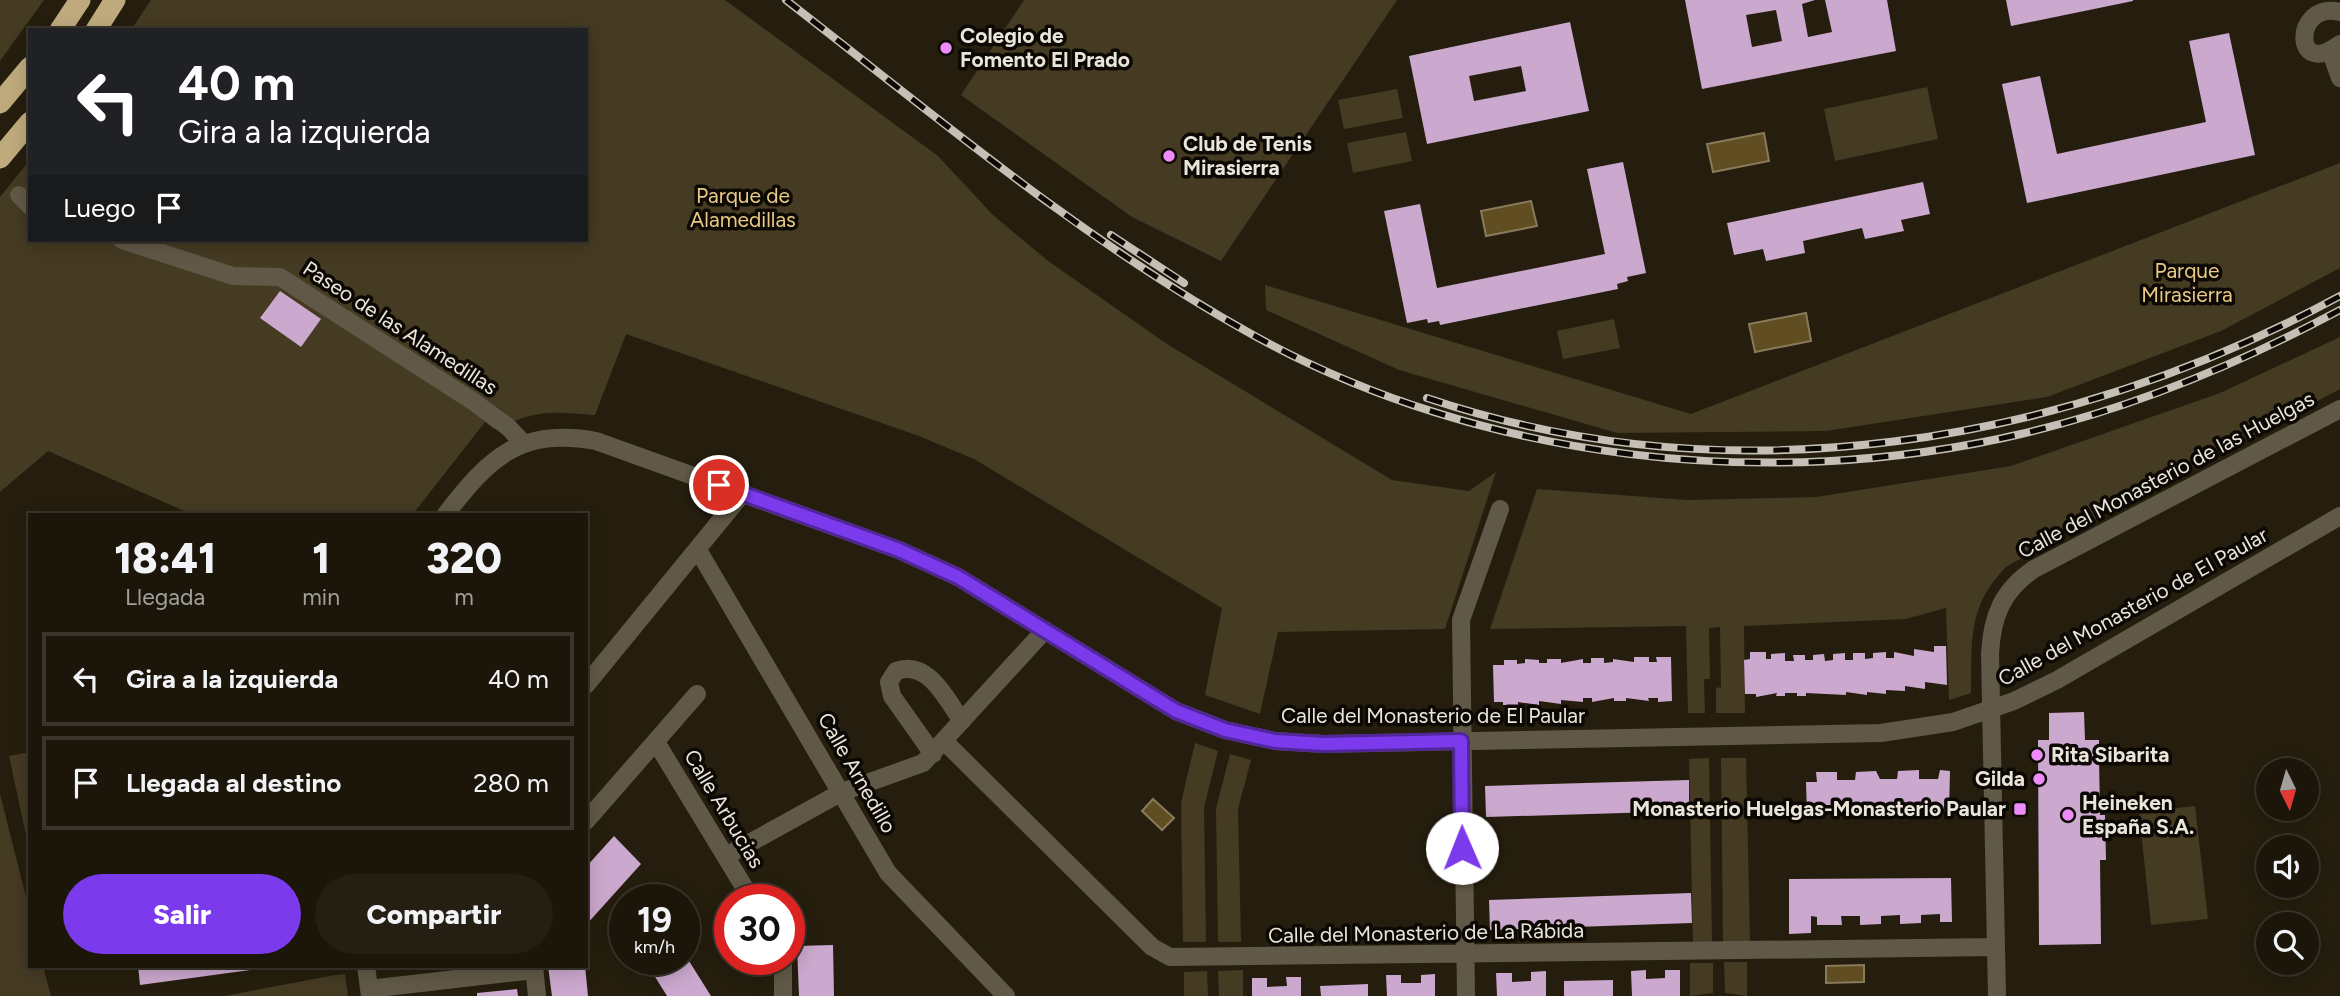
<!DOCTYPE html>
<html lang="es">
<head>
<meta charset="utf-8">
<style>
  body { margin:0; font-family:Figtree,sans-serif; background:#251f13; color:#f1f3f6; height:100vh; display:flex; flex-direction:column; font-size:26px; white-space:nowrap }
  * { box-sizing:border-box; margin:0 }
  p { font-size:23px; color:#a09f9c }
  .icon { flex:none; width:38px; height:38px; fill:none; stroke:currentColor; stroke-width:2; stroke-linecap:round; stroke-linejoin:round }
  .map { position:relative; flex:1; overflow:hidden }
  .sheet { position:absolute; left:28px; top:513px; width:560px; height:455px; display:flex; flex-direction:column; background:#1c160a; border-radius:0px; box-shadow:0 4px 18px #0003,0 0 0 2px #3a352b }
  .sheet>* { flex:none }
  .top-card { position:absolute; left:28px; top:28px; width:560px; height:214px; border-radius:0px; box-shadow:0 4px 18px #0003,0 0 0 2px #3a352b; background:#202124; color:#fff; overflow:hidden }
  .needle { width:46px; rotate:175deg }
  .buttons { position:absolute; left:2256px; top:758px; display:grid; gap:14px }
  .buttons a { display:grid; place-items:center; width:63px; height:63px; border-radius:50%; background:#1c160a; box-shadow:0 4px 18px #0003,0 0 0 2px #3a352b; font-size:35px }
  .speed { position:absolute; left:609px; top:884px; display:flex; gap:14px; font-size:35px; font-weight:700; text-align:center }
  .speed>* { display:grid; place-content:center; width:91px; height:91px; border-radius:50%; background:#1c160a; box-shadow:0 4px 18px #0003,0 0 0 2px #3a352b; line-height:1 }
  .speed small { font-size:18px; font-weight:400 }
  .speed .limit { border:10px solid #d22; background:#fff; color:#111 }
  .pin { position:absolute; display:grid; place-items:center; width:60px; height:60px; color:#fff; margin:-30px; border:4px solid #fff; border-radius:50%; box-shadow:0 2px 7px #0007 }
  .me { position:absolute; width:77px; margin:-38px; rotate:359deg; stroke-linejoin:round; filter:drop-shadow(0 0 5px #0008) }
  .turn { display:flex; align-items:center; gap:24px; height:147px; padding:0 35px; font-size:32px }
  .turn .icon { width:91px; height:91px; stroke-width:2.5 }
  .turn b { display:block; font-size:49px; line-height:60px }
  .then { display:flex; align-items:center; height:66px; padding:0 35px; background:#0003; gap:14px; font-size:26px }
  .eta { display:flex; justify-content:space-evenly; align-items:center; height:119px; text-align:center }
  .eta b { font-size:42px; font-weight:800; line-height:49px }
  .button { display:flex; gap:14px; margin-top:auto; padding:14px 35px }
  .button a { flex:1; height:80px; border-radius:42px; background:#7c3aed; color:#fff; font-size:28px; font-weight:800; line-height:80px; text-align:center }
  .button a+a { background:#251f13; color:#f1f3f6 }
  ul { padding:0; list-style:none }
  li { display:flex; align-items:center; gap:21px; height:94px; margin:0 14px 10px; padding:0 21px; border:4px solid #3a352b; border-radius:0px }
  li div { flex:1 }
  li b { display:block; font-size:26px }
  li em { font-style:normal }
  .map>svg:first-child { display:block }
  .green { fill:#453a22 }
  .water { fill:#604d22; stroke:#897b5a; stroke-width:2 }
  .building { fill:#cba8ce; fill-rule:evenodd }
  .lines { fill:none; stroke-linecap:round; stroke-linejoin:round }
  .minor { stroke:#615947; stroke-width:18 }
  .highway { stroke:#bfaa7d; stroke-width:21 }
  .rail-casing { stroke:#c5c0b5; stroke-width:8 }
  .rail { stroke:#0c0803; stroke-width:5; stroke-dasharray:16; stroke-linecap:butt }
  .route-casing { stroke:#51269a; stroke-width:18 }
  .route { stroke:#7c3aed; stroke-width:12 }
  .poi-dot { fill:#ed8cf9; stroke:#0c0803; stroke-width:2.5 }
  .labels { text-anchor:middle; stroke-width:7; stroke-linejoin:round; paint-order:stroke }
  .poi-label { font-size:21px; font-weight:bold; fill:#eae5db; stroke:#0c0803; text-anchor:start }
  .park-label { font-size:21px; fill:#e9c983; stroke:#0c0803 }
  .street-label { font-size:21px; fill:#eae5db; stroke:#0c0803 }
</style>
</head>
<body>
<div class="map">
<svg width="2340" height="996" viewBox="0 0 2340 996">
  <rect width="100%" height="100%" fill="#251e0e"/>
  <path class="green" d="M0 0H44L0 61Z
    M151 0H725L938 156 993 215 1048 261 1167 344 1392 480 1469 491 1496 472 1445 629 1278 632 1260 714 1205 695 1222 608 974 459 919 436 626 334 595 415C548 411 538 410 494 429L485 422 413 514H191L48 451 0 492V197L30 160V240H586V30H131Z
    M1024 0H1397L1221 261 1132 217 961 95Z
    M1927 87 1938 139 1835 161 1824 109Z
    M1397 89 1403 118 1344 129 1338 100Z
    M1406 132 1412 161 1353 173 1347 143Z
    M2340 163V268L2221 331 2047 397 1826 431 1617 433 1399 370 1266 310 1265 285 1691 414Z
    M1614 319 1620 348 1563 359 1557 331Z
    M2340 337V389L2007 566C1967 606 1972 640 1971 693L1949 700 1946 608 1906 619 1744 626 1745 713H1716V688L1721 687 1720 627 1709 628 1710 679H1704L1705 713H1688L1686 626 1490 629 1537 489 1688 500 1816 497 2011 466 2220 393Z
    M1195 743 1218 751 1204 808 1206 942H1183L1181 803Z
    M30 752V834L26 835 9 756Z
    M1230 754 1251 760 1238 809 1241 942H1218L1216 809Z
    M1709 758 1712 942H1693L1689 759Z
    M1721 758H1746L1750 942H1723Z
    M0 794 30 913V966H43L51 996H0Z
    M2195 806 2208 919 2151 925 2139 812Z
    M1724 962H1747V996L1725 993Z
    M1690 963H1713V993L1690 996Z
    M1243 970V996H1219L1218 971Z
    M1207 971 1208 996H1184V972Z
    M345 974 348 996H224L335 975Z"/>
  <path class="water" d="M1764 133 1769 161 1713 172 1707 144Z
    M1531 201 1537 226 1486 236 1481 211Z
    M1806 313 1811 341 1755 352 1749 324Z
    M1153 799 1174 818 1162 830 1142 811Z
    M1864 965V982L1826 983V966Z"/>
  <path class="building" d="M1685 0H1815L1802 4 1808 37 1832 32 1825 0H1887L1896 51 1702 89ZM1776 10 1782 41 1752 47 1746 15Z
    M2006 0H2133V1L2011 26Z
    M1570 22 1589 111 1427 144 1409 56ZM1521 66 1526 91 1474 101 1469 76Z
    M2229 33 2255 155 2027 203 2002 84 2040 76 2057 154 2206 122 2189 41Z
    M1623 162 1646 273 1627 277 1628 281 1617 284 1618 289 1440 325 1439 321 1428 323 1427 319 1407 323 1384 211 1420 204 1437 288 1605 254 1587 169Z
    M1923 182 1930 214 1901 220 1904 231 1865 239 1862 228 1803 241 1805 253 1766 261 1763 249 1734 255 1727 223Z
    M280 291 321 319 301 347 260 318Z
    M1934 646H1946L1947 685 1925 682V689L1905 686V691L1886 690V694L1867 692V695L1846 692V695L1806 693V696H1797V693H1785V696H1776L1777 693 1756 697V694H1745L1744 660 1750 659V652H1766V659H1771V654L1785 653V661H1794L1793 655H1805V660H1813V655L1824 654 1825 661 1833 660V654L1845 653V660H1853V653H1865V659L1873 658V653L1886 652V658H1894V652L1914 656V649L1934 652Z
    M1634 657H1649V662H1657L1656 657H1671L1672 701 1658 702V698H1648L1649 701 1626 698V701H1614V698L1592 702V698H1583V702L1561 700V704L1539 701V705L1518 702V705H1503V702H1494L1493 665H1504V660H1517V664L1525 663V659L1539 660V663H1547V659H1561V663L1583 659V663H1591V658H1604V663L1613 662V659L1634 662Z
    M2084 712 2085 740H2099V750H2104V757H2099L2100 815H2105L2106 860H2100L2101 944 2039 945 2038 740H2049V713Z
    M1919 770V779H1938L1940 770 1950 771 1949 812 1807 814 1806 782H1817L1816 772H1837V780H1855L1856 772 1876 771 1880 779H1897L1898 771Z
    M1689 780V811L1486 817 1485 786Z
    M614 836 641 864 586 925V867Z
    M1951 878 1952 922H1940V914L1921 915V923L1900 924V915L1881 916V924L1860 925V916H1841L1842 925H1817V917L1811 916V933L1789 934V879Z
    M1691 893 1692 923 1490 930 1489 900Z
    M625 912V928L617 916Z
    M833 945 834 996H799L797 946Z
    M684 953 711 996H667L644 959H684Z
    M138 966H266V968L140 985Z
    M548 966H585L588 996H552Z
    M1646 970V979L1665 978V970H1680V996H1632L1631 971Z
    M1546 971V996H1497L1496 973H1512V982L1531 981V972Z
    M1435 974V996H1387L1386 975H1401V983H1421V975Z
    M1286 977H1301V996H1252V978H1267V987L1287 986Z
    M1613 980V996H1564V981Z
    M1368 984V996H1321L1320 986Z
    M517 989 518 996H477V993Z"/>
  <g class="lines">
    <path class="minor" d="M2340 12C2293 0 2292 81 2340 44
      M2330 50 2340 78
      M19 195 30 206
      M122 240 233 276 280 277 474 402 508 427 523 443
      M446 514C489 458 520 427 596 441L899 550 958 577 1176 711 1225 730 1275 741 1324 744 1881 733 1953 722 2014 701 2057 680 2340 516
      M698 550 888 873 1006 996
      M586 685 743 493
      M656 742 752 900
      M945 742 1152 947 1170 957 1996 947
      M933 754 892 696 889 682 896 671C928 659 946 699 962 721
      M586 821 697 694
      M726 856 842 792 923 763 1045 630
      M783 959V996
      M366 966 370 996
      M534 966 537 996
      M369 989 534 970
      M1466 996 1461 620 1500 509
      M1997 996 1990 654C1992 616 2002 591 2034 569L2340 409"/>
    <path class="highway" d="M60 30 80 0
      M96 30 115 0
      M0 103 30 67
      M0 158 30 122"/>
    <g class="rail-casing">
      <path id="rail" d="M786 0C938 118 1085 242 1253 335 1481 461 1769 493 2021 434 2132 408 2239 364 2340 310
        M1111 235 1184 283
        M1427 398C1731 500 2063 446 2340 296"/>
    </g>
    <use href="#rail" class="rail"/>
  </g>
  <g class="lines">
    <g class="route-casing">
      <path id="route" d="M719 485 899 550 958 577 1176 711 1225 730 1275 741 1324 744 1461 741 1462 848"/>
    </g>
    <use href="#route" class="route"/>
  </g>
  <g class="poi-dot">
    <circle cx="946" cy="48" r="7"/>
    <circle cx="1169" cy="156" r="7"/>
    <circle cx="2037" cy="755" r="7"/>
    <circle cx="2039" cy="779" r="7"/>
    <rect x="2013" y="802" width="14" height="14" rx="3.5"/>
    <circle cx="2068" cy="815" r="7"/>
  </g>
  <g class="labels">
    <g class="poi-label">
      <text x="960" y="43">Colegio de<tspan x="960" dy="24">Fomento El Prado</tspan></text>
      <text x="1183" y="151">Club de Tenis<tspan x="1183" dy="24">Mirasierra</tspan></text>
      <text x="2051" y="762">Rita Sibarita</text>
      <text x="2025" y="786" text-anchor="end">Gilda</text>
      <text x="2082" y="810">Heineken<tspan x="2082" dy="24">España S.A.</tspan></text>
      <text x="2006" y="816" text-anchor="end">Monasterio Huelgas-Monasterio Paular</text>
    </g>
    <g class="park-label">
      <text x="743" y="203">Parque de<tspan x="743" dy="24">Alamedillas</tspan></text>
      <text x="2187" y="278">Parque<tspan x="2187" dy="24">Mirasierra</tspan></text>
    </g>
    <g class="street-label">
      <text transform="translate(400 328) rotate(33)" y="7">Paseo de las Alamedillas</text>
      <text transform="translate(2166 475) rotate(-28)" y="7">Calle del Monasterio de las Huelgas</text>
      <text transform="translate(2133 607) rotate(-29)" y="7">Calle del Monasterio de El Paular</text>
      <text x="1433" y="723">Calle del Monasterio de El Paular</text>
      <text transform="translate(857 773) rotate(60)" y="7">Calle Arnedillo</text>
      <text transform="translate(724 809) rotate(59)" y="7">Calle Arbucias</text>
      <text transform="translate(1426 933) rotate(-1)" y="7">Calle del Monasterio de La Rábida</text>
    </g>
  </g>
</svg>
<div class="buttons">
<a><svg class="needle" viewBox="-14 -14 28 28"><path d="M0-13l5 13h-10z" fill="#e53935"/><path d="M0 13l5-13h-10z" fill="#a09f9c"/></svg></a>
<a><svg class="icon" aria-label="sound" viewBox="0 0 24 24"><path d="M4 9h4l5-4v14l-5-4H4zM17 9q2 3 0 6"/></svg></a>
<a><svg class="icon" aria-label="search" viewBox="0 0 24 24"><circle cx="10" cy="10" r="6"/><path d="M15 15l6 6"/></svg></a>
</div>
<div class="speed"><div>19<small>km/h</small></div><div class="limit">30</div></div>
<div class="pin" style="left:719px;top:485px;background:#d93025"><svg class="icon" aria-label="arrive" viewBox="0 0 24 24"><path d="M6 21V4h12l-3 4 3 4H6"/></svg></div>
<svg class="me" style="left:1462px;top:848px" viewBox="-20 -20 40 40"><circle r="19" fill="#fff"/><path d="M0-13L10 11 0 6-10 11z" fill="#7c3aed"/></svg>
<div class="top-card">
<div class="turn"><svg class="icon" aria-label="left" viewBox="0 0 24 24"><path d="M17 20v-9H6M10 6l-5 5 5 5"/></svg><div><b>40 m</b>Gira a la izquierda</div></div>
<div class="then">Luego<svg class="icon" aria-label="arrive" viewBox="0 0 24 24"><path d="M6 21V4h12l-3 4 3 4H6"/></svg></div>
</div>
<section class="sheet">
<div class="eta">
<div><b>18:41</b><p>Llegada</p></div>
<div><b>1</b><p>min</p></div>
<div><b>320</b><p>m</p></div>
</div>
<ul>
<li><svg class="icon" aria-label="left" viewBox="0 0 24 24"><path d="M17 20v-9H6M10 6l-5 5 5 5"/></svg><div><b>Gira a la izquierda</b></div><em>40 m</em></li>
<li><svg class="icon" aria-label="arrive" viewBox="0 0 24 24"><path d="M6 21V4h12l-3 4 3 4H6"/></svg><div><b>Llegada al destino</b></div><em>280 m</em></li>
</ul>
<div class="button"><a>Salir</a><a>Compartir</a></div>
</section>
</div>
</body>
</html>
